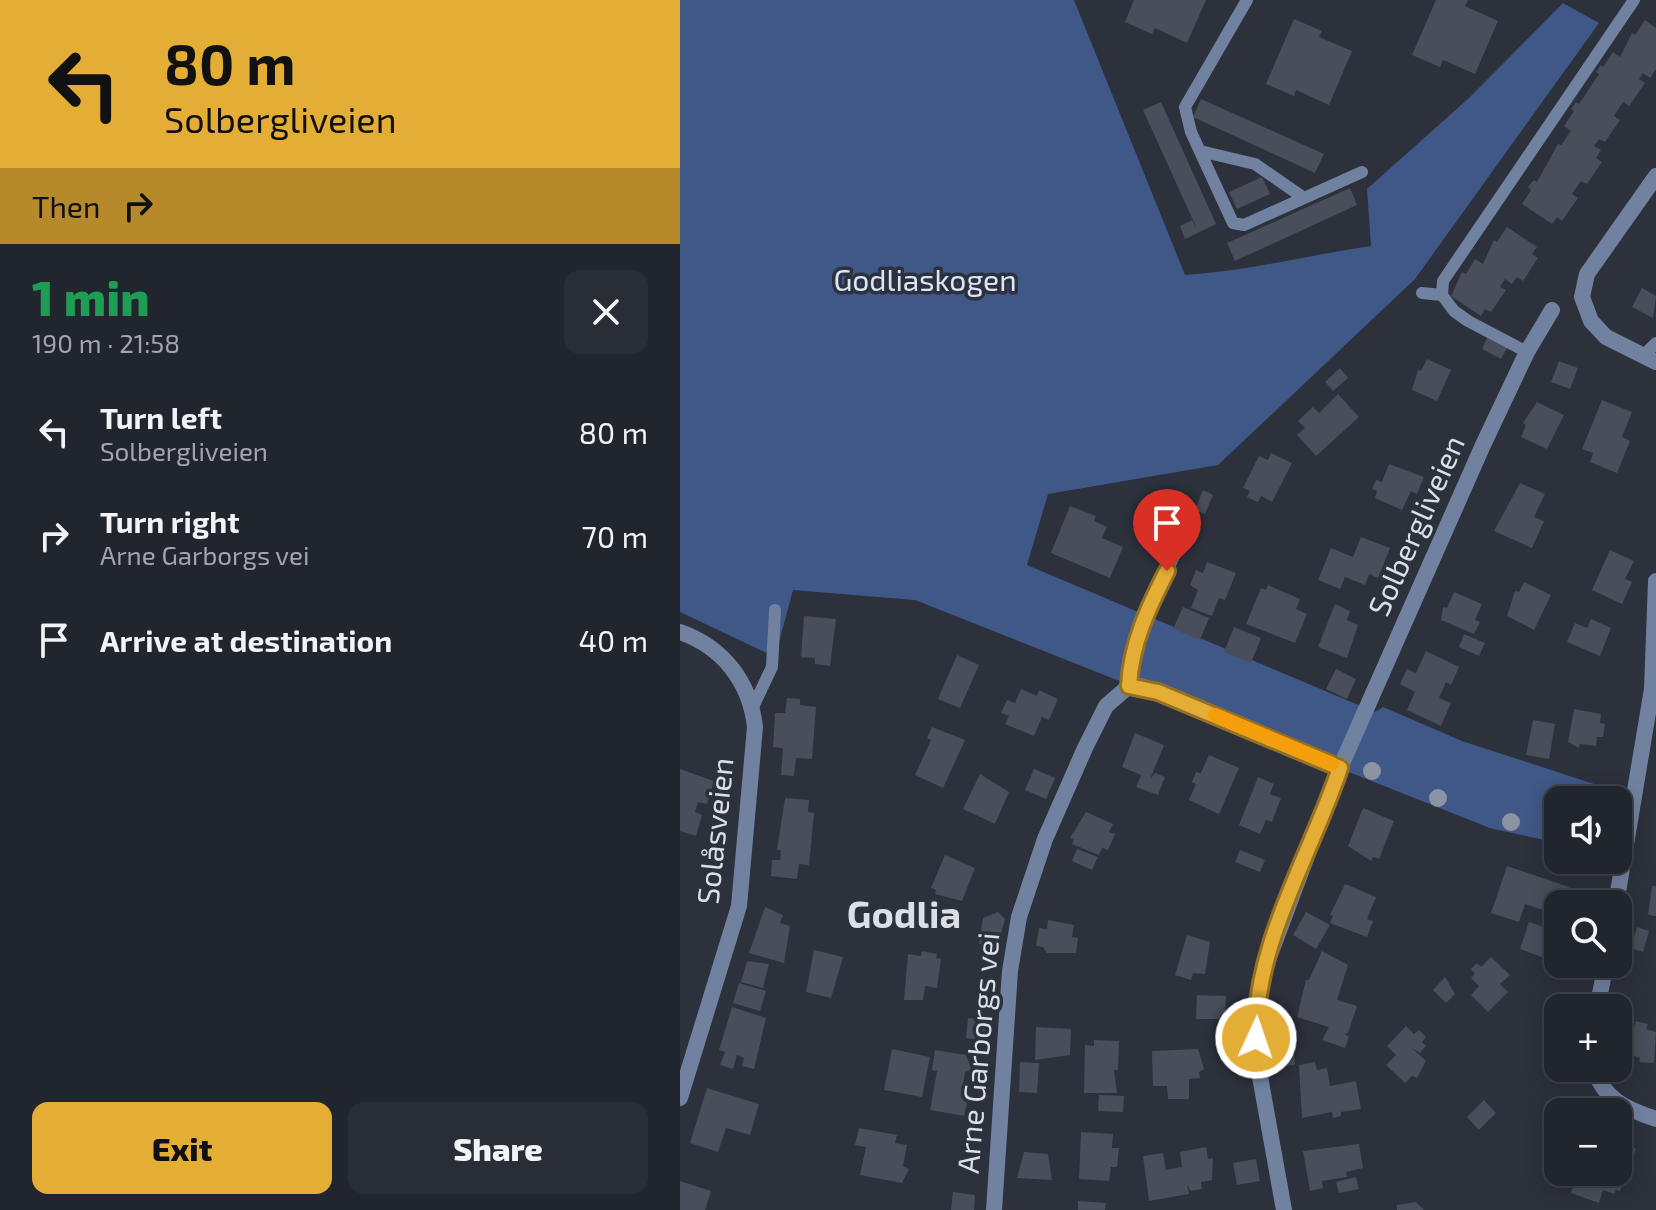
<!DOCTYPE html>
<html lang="en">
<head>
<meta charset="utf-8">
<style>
  body { margin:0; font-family:"Exo 2",sans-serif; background:#292d35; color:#f1f3f6; height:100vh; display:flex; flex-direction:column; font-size:30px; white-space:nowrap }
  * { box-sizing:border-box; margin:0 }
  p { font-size:26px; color:#a2a5aa }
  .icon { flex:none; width:44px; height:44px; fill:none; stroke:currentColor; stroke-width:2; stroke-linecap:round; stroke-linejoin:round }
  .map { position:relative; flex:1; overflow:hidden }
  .panel { display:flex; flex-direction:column; background:#21252d; width:680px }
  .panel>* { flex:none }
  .banner { background:#e4ad35; color:#111; overflow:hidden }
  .controls { position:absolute; left:864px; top:786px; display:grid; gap:16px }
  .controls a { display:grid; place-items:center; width:88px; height:88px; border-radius:16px; background:#21252d; box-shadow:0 4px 20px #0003,0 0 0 2px #3e4249; font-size:40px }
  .pin { position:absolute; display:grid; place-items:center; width:68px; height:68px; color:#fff; margin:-82px -34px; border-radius:50% 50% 50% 0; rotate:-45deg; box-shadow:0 0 8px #0007 }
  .pin .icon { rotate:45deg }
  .me { position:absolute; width:88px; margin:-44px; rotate:3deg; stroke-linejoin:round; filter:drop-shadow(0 0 6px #0008) }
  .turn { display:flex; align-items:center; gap:28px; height:168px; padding:0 32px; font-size:36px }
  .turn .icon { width:104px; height:104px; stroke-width:2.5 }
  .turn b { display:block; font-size:56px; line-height:68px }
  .then { display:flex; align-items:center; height:76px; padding:0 32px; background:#0003; gap:16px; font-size:30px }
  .round { display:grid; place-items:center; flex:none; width:84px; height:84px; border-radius:16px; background:#292d35 }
  .summary { display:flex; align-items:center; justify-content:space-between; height:136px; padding:0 32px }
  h1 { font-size:48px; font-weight:800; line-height:60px; color:#1e9e55 }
  .primary-button { display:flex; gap:16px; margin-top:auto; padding:16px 32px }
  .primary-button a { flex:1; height:92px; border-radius:16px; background:#e4ad35; color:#111; font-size:32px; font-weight:800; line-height:92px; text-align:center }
  .primary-button a+a { background:#292d35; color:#f1f3f6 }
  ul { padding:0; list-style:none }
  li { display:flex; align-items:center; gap:24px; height:104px; padding:0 32px }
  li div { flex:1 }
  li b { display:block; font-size:30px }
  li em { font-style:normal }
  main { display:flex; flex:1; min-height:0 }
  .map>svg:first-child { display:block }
  .green { fill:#405887 }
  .building { fill:#484e5a }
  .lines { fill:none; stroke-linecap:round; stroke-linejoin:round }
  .lane { stroke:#7182a1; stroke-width:12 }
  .street { stroke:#7182a1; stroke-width:16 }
  .tree { fill:#8c94a4 }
  .route-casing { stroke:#947022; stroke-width:20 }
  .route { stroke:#e4ad35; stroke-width:14 }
  .slow { stroke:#f59e0b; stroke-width:14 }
  .labels { text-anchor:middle; stroke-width:7; stroke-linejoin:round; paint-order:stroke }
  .park-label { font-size:30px; fill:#dae5f9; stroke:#2c313c }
  .street-label { font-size:30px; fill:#dbdfe6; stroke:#2c313c }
  .district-label { font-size:38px; font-weight:bold; fill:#dbdfe6; stroke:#2c313c }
</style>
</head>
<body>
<main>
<section class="panel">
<div class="banner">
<div class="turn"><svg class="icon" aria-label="left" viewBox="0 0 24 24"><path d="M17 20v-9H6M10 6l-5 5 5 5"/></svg><div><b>80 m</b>Solbergliveien</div></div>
<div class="then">Then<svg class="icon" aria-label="right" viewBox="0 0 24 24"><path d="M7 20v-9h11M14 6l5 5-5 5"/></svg></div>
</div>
<div class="summary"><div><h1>1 min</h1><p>190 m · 21:58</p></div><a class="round"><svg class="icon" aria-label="close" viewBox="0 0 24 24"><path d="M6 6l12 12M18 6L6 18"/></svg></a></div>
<ul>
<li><svg class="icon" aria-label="left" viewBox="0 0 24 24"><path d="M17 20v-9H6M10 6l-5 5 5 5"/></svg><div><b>Turn left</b><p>Solbergliveien</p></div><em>80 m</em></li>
<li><svg class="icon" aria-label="right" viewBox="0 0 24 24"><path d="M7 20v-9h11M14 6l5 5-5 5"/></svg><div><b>Turn right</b><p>Arne Garborgs vei</p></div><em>70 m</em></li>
<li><svg class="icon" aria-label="arrive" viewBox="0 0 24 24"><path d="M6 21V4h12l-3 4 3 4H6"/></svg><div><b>Arrive at destination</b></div><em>40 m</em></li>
</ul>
<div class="primary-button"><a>Exit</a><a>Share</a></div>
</section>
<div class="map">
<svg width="976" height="1210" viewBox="0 0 976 1210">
  <rect width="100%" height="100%" fill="#2c313c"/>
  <path class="green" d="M0 0H394L505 275C568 271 629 255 691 246L687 189 789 98 883 3 919 23 735 279 538 465 368 494 347 565 695 712 703 707 782 741 957 798 938 857V800H878V843L810 828 235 600 113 590 95 657 0 612Z"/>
  <path class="building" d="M454 0H526L507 43 475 28 472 34 445 22Z
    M756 0H788L785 6 818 21 795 74 763 60 760 67 732 55Z
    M614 19 642 31 639 37 672 51 649 105 616 90 614 96 586 84Z
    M965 20 976 28V69L970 78 963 73 959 79 965 83 949 106 943 102 934 116 940 120 925 142 919 139 914 146 921 150 916 158 922 162 907 184 901 181 892 194 898 198 882 221 877 217 872 224 842 204 851 190 848 187 854 180 857 182 878 144 881 145 891 131 884 126 894 111 891 109 896 102 899 104 919 74 916 72 921 65 923 67 933 52 940 57 952 33 955 35Z
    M521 99 644 154 635 173 513 117Z
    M481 102 536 224 505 239 500 226 512 220 517 229 463 110Z
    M582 177 590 194 557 209 549 192Z
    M670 188 677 205 555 261 547 243Z
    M827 227 857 247 852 254 858 258 843 281 837 277 832 284 825 279 820 287 826 290 811 312 805 309 801 316 771 296 782 272 786 274 795 259 803 264 814 240 817 242Z
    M962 288 976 296 973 318 952 307Z
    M807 338 827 348 821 359 802 349Z
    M747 359 771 370 757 401 732 390 738 370 741 371Z
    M879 361 898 368 890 389 871 382Z
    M660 368 668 378 653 391 645 382Z
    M658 394 679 417 636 456 617 435 625 428 618 421 633 407 639 413Z
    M922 400 952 412 942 437 950 441 937 473 910 462 913 453 902 449Z
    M857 402 884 415 867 449 841 437 846 425 843 423Z
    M591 453 612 463 592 502 581 496 578 502 573 500 567 497 570 491 563 488 579 456 588 460Z
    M709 464 744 477 737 494 731 491 722 510 695 498 697 491 692 489 696 480 702 482Z
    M840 483 865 494 854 517 864 521 852 548 814 531Z
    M523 490 533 495 525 514 515 510Z
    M390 506 416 516 414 521 427 527 422 538 443 547 430 578 371 553Z
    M681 537 710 548 698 578 689 574 685 585 665 577 660 589 638 580 651 548 673 557Z
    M930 550 954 561 945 579 952 582 942 604 912 590Z
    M527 562 556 573 545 600 539 598 532 616 511 608 518 590 510 585 516 570 523 573Z
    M844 582 871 595 854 630 827 616 835 591 839 592Z
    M588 585 620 599 616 609 627 614 615 643 566 624 581 588 586 590Z
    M774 592 802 604 795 620 800 622 794 634 761 620 763 607 767 608Z
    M655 604 670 611 667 620 678 625 667 658 638 647Z
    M503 607 529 618 520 640 493 629Z
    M124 616 156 619 150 666 135 664V658L121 657Z
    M911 619 931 628 920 656 887 642 895 623 907 628Z
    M554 627 581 638 571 663 544 652Z
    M784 634 805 643 799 656 779 647Z
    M746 651 779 667 771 685 766 682 759 698 771 703 761 726 727 710 735 692 720 684 727 669 736 673Z
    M277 655 299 665 280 708 258 699Z
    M656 669 676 679 667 699 646 689Z
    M341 689 357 696 359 690 378 699 369 720 362 717 354 736 325 724 329 716 321 713 327 700 335 703Z
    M107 698 120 699V705L136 707 132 759 116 758 114 776 101 775 103 748 93 747 95 713H105Z
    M894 709 921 714 920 723 925 724 923 737H917L916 746 900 744 899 748 888 742Z
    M853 720 875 724 869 759 846 755Z
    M252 727 285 740 263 788 235 775 251 740 247 738Z
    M455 733 484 745 470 779 475 773 485 777 478 795 456 787 461 775 442 767Z
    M529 755 559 768 539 814 509 800 516 784 512 782 516 772 521 773Z
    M0 769 34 781 27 804 18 802 15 812 22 815 16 836 0 831Z
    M354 769 375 778 366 799 345 790Z
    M300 774 329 792 315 824 283 809Z
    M578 777 594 784 590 794 601 798 592 822 586 820 580 834 559 825Z
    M105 798 129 800 128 812 134 813 129 865 119 864 117 879 91 876 92 860H100L101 850H97Z
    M683 808 714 821 699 859 693 857 691 861 668 846Z
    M406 812 433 824 429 832 435 834 428 850 422 848 419 855 392 844 394 839 390 838Z
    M397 849 418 857 412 870 392 861Z
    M560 850 585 860 580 872 555 862Z
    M265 855 295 868 282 901 255 894 256 890 251 888Z
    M827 866 889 887 883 904H878V915L845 904 839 922 811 913Z
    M665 884 696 897 687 919 693 921 687 937 650 923 653 916 650 915Z
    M972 886H976V916L968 915Z
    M85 907 103 915 100 923 110 926 104 963 69 953Z
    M318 912 325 919 318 946 299 944 303 918Z
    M626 912 650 925 636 949 613 935Z
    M368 920 394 925 392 937 398 938 396 953H367L363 947 356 946 359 928 367 929Z
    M849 922 874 930 864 958 840 949Z
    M957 927 969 931 963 952 951 948Z
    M507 935 530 942 525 974 513 973 511 980 495 975Z
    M134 950 163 957 151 998 126 992Z
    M242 951 257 954 256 958 261 959 257 988 245 986 243 1000H224L228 954 241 956Z
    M642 951 668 965 657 1000 677 1006 668 1033 664 1034 669 1036 665 1048 642 1040 649 1027 617 1017 626 980H629Z
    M811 957 830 975 820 984 828 992 808 1012 791 995 799 986 791 978 795 974 791 969 797 963 801 967Z
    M67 961 89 964 83 988 61 982Z
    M765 977 775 994 766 1003 753 990Z
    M59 983 86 991 80 1011 53 1003Z
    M517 995 546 996 545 1019H516Z
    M52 1007 86 1018 74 1069 62 1066 64 1058 57 1055 53 1069 40 1065 45 1052 39 1050Z
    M288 1018 309 1020 307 1041 286 1038Z
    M956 1021 968 1024 966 1029 976 1032 974 1063 959 1062 960 1058 945 1053Z
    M726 1026 734 1034 739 1030 746 1037 742 1042 746 1046 740 1053 732 1048 746 1061 737 1078 732 1076 725 1083 706 1065 716 1055 707 1046Z
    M356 1027 391 1029 390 1055 355 1060Z
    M414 1040 439 1041 438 1070H434L437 1093H404L405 1045 414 1046Z
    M613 1042 615 1065 601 1066 599 1043Z
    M212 1049 250 1057 242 1097 204 1090Z
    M518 1049 524 1069 519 1072 520 1078 509 1079V1099H488L487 1086H473L472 1051Z
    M255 1050 286 1055 292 1070 285 1072 281 1098 288 1099 284 1116 250 1110 257 1071 252 1070Z
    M340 1062 359 1063 357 1093 339 1092Z
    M635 1062 637 1070 647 1068 650 1086 676 1081 681 1109 661 1112V1116L653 1118 652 1112 622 1118 619 1065Z
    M27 1088 79 1104 70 1135 46 1128 38 1152 10 1143Z
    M419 1095 444 1096 443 1112 418 1111Z
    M804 1100 816 1113 799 1130 787 1117Z
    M179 1128 217 1135 215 1143 227 1145 223 1166 229 1169 222 1183 180 1175 186 1147 175 1145Z
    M401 1132 433 1134 432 1148H439L437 1167H431L429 1181 399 1179Z
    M938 1139 956 1149 952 1161 947 1159 940 1180 944 1181 940 1191 936 1190 934 1194 923 1190 919 1203 891 1193 897 1172H938Z
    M679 1144 683 1168 666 1172 667 1177 642 1181 643 1188 630 1191 623 1151Z
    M526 1147 528 1159 533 1158 532 1180 521 1182 522 1189 511 1191 507 1185 509 1194 469 1201 463 1156 483 1153 486 1170 502 1167 500 1152Z
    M344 1152 368 1154 372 1180 337 1178Z
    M576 1159 580 1181 557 1185 553 1163Z
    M676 1177 679 1189 659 1193 656 1182Z
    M0 1181 31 1191 25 1210H0Z
    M273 1192 295 1195 294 1210H271Z
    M398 1201 426 1203 425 1210H398Z
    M736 1202 744 1210H717V1205Z"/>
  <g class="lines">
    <path class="lane" d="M567 0 505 107 511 132 553 223 564 225 682 172
      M520 151 575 164 624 198
      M742 293 762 295
      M847 352 788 321 774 311 762 295 763 281 954 0
      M965 354 976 343
      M449 686 458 634 495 554
      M73 707 92 667 95 610"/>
    <path class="street" d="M976 176 907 274 902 297 911 321 926 337 976 362
      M0 632C43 647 70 682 75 727L59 906 0 1098
      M936 904 972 689 976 581
      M917 1008 926 964
      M914 1068C924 1100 946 1109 976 1119
      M314 1210 330 971 339 917 365 839 405 748 426 706 449 686H461L660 768
      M604 1210 577 1060 576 1015 585 968 660 768 803 445 847 352 872 310"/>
  </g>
  <g class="tree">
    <circle cx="692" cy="771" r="9"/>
    <circle cx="758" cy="798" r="9"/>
    <circle cx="831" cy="822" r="9"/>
  </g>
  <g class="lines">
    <g class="route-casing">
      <path id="route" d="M487 571C468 608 451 644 449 686L478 692 660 768C631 855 574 944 576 1038"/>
    </g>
    <use href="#route" class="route"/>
    <path class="slow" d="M535 715 652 764"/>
  </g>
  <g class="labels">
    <g class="park-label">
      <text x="245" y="291">Godliaskogen</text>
    </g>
    <g class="street-label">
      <text transform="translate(737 526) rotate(-66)" y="10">Solbergliveien</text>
      <text transform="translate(36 831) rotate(-84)" y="10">Solåsveien</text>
      <text transform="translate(299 1053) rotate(-85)" y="10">Arne Garborgs vei</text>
    </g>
    <g class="district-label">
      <text x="224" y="928">Godlia</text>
    </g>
  </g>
</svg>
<div class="controls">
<a><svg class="icon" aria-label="sound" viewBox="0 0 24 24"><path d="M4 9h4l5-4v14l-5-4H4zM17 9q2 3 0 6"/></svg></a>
<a><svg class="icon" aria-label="search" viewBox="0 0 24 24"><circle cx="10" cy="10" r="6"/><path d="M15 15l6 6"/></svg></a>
<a>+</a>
<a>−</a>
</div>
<div class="pin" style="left:487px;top:571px;background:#d93025"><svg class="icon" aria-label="arrive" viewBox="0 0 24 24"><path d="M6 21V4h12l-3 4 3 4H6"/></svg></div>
<svg class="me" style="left:576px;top:1038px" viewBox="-20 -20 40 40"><circle r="17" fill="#e4ad35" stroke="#fff" stroke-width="3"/><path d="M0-11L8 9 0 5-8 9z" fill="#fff"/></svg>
</div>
</main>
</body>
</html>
